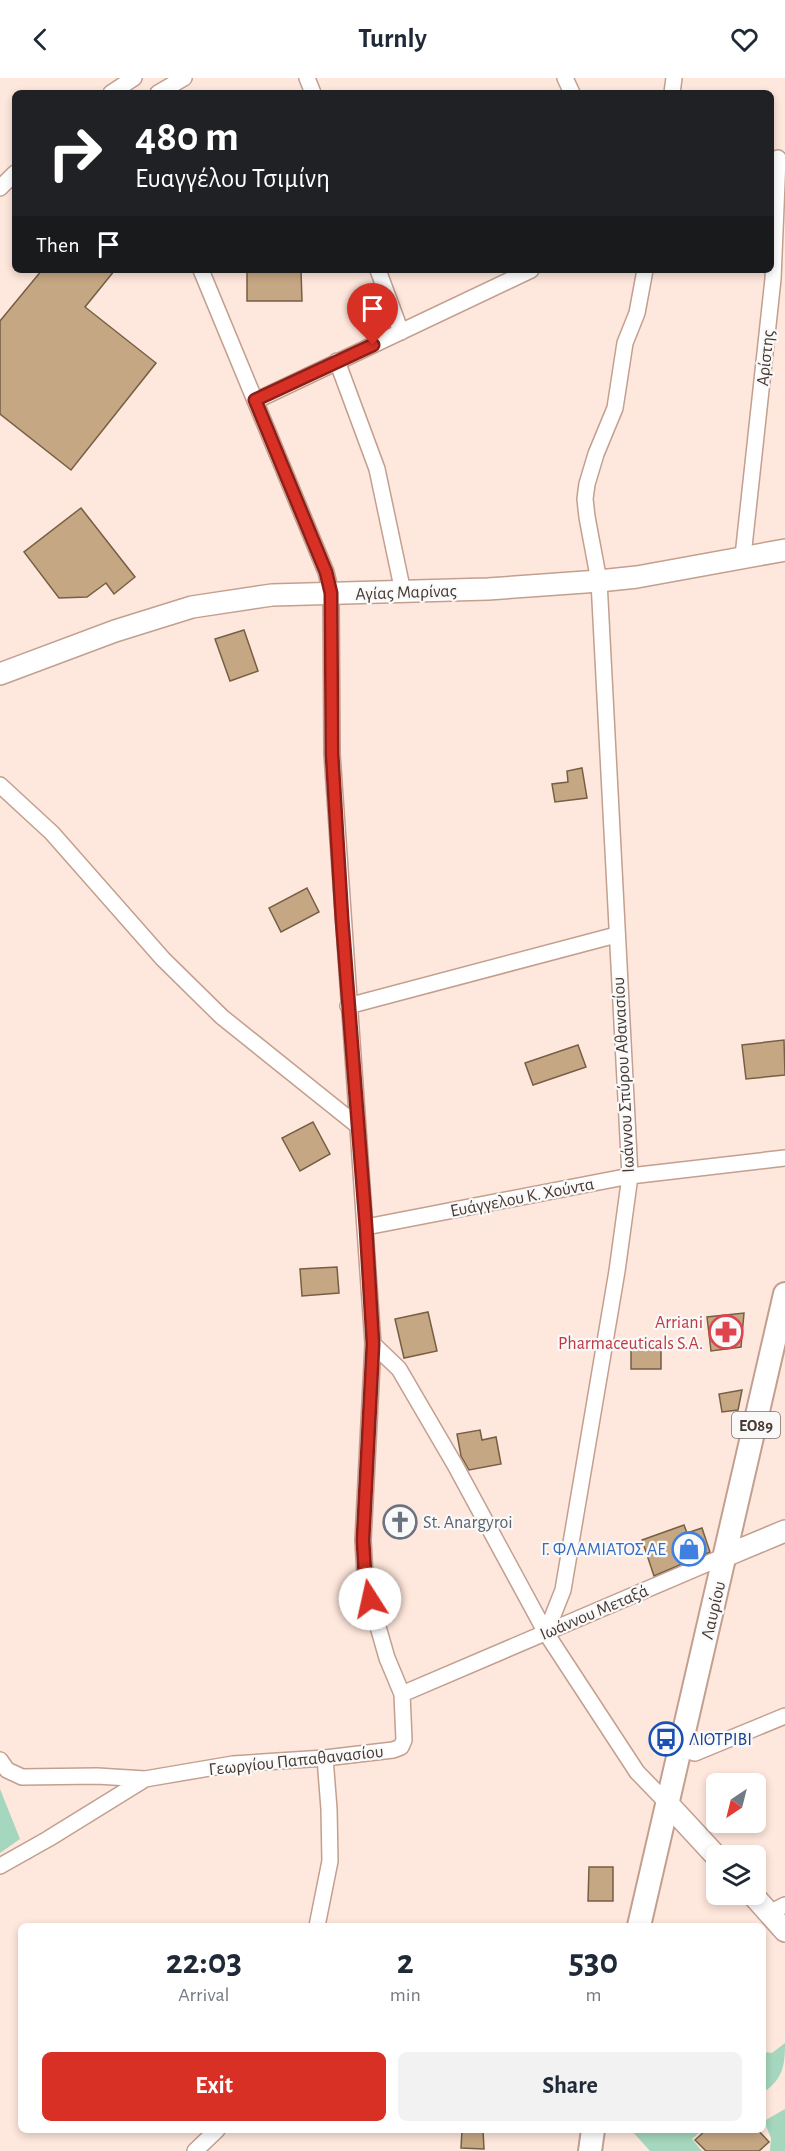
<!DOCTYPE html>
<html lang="en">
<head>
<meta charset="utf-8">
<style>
  body { margin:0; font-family:"Alegreya Sans",sans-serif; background:#f2f2f3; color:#1f2937; height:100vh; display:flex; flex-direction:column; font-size:22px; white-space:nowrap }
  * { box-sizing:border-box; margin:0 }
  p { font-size:20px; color:#747a83 }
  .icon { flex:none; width:33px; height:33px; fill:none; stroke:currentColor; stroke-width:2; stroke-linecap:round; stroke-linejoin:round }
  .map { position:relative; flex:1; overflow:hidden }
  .sheet { position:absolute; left:18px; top:1845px; width:748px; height:210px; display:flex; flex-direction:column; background:#fff; border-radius:9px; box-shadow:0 3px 9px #0003 }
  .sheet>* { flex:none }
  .hud { position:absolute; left:12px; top:12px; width:762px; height:183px; border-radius:9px; box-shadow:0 3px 9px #0003; background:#202124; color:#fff; overflow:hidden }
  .needle { width:39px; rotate:215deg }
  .controls { position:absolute; left:706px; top:1695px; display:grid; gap:12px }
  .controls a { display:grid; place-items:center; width:60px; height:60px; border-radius:9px; background:#fff; box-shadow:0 3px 9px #0003; font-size:30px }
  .pin { position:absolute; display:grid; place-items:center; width:51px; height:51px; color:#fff; margin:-62px -26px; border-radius:50% 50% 50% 0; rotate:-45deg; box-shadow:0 0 6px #0007 }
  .pin .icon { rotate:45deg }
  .me { position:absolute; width:66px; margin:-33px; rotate:350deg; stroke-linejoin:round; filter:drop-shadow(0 0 4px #0008) }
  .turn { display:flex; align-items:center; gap:21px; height:126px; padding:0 24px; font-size:27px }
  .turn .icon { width:78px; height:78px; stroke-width:2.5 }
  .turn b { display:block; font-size:42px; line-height:51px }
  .then { display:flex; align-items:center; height:57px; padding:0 24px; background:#0003; gap:12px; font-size:22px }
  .eta { display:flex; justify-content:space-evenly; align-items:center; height:102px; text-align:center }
  .eta b { font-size:36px; font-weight:700; line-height:42px }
  .primary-button { display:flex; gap:12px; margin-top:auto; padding:12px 24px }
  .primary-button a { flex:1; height:69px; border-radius:9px; background:#d93025; color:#fff; font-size:24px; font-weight:700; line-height:69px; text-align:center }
  .primary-button a+a { background:#f2f2f3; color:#1f2937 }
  header { display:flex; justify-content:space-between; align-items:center; height:78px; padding:0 24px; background:#fff; font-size:27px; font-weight:700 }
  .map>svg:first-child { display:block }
  .green { fill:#a5d6be }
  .building { fill:#c6a783; stroke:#755f45; stroke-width:1.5 }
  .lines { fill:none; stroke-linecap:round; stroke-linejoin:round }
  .street-casing { stroke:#c39f8f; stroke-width:18 }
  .secondary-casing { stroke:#c39f8f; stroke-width:24 }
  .primary-casing { stroke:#c39f8f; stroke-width:26 }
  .street { stroke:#fff; stroke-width:15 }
  .secondary { stroke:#fff; stroke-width:21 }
  .primary { stroke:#fff; stroke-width:22 }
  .route-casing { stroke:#8d1f18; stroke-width:15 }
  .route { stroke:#d93025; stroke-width:10 }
  .labels { text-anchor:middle; stroke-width:4.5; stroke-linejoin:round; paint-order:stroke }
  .shield { fill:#f9f9f9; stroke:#7c726d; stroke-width:1.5 }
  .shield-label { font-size:16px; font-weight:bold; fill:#473831 }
  .street-label { font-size:18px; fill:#473831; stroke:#f9f9f9 }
  .health-label { font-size:18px; fill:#be3a42; stroke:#f9f9f9; text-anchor:end }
  .worship-label { font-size:18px; fill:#5b616d; stroke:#f9f9f9; text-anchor:start }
  .shop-label { font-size:18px; fill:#366cbe; stroke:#f9f9f9; text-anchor:end }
  .transit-label { font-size:18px; fill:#164399; stroke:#f9f9f9; text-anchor:start }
</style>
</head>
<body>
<header><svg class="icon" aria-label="back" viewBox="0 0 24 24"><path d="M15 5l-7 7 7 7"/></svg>Turnly<svg class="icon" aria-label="heart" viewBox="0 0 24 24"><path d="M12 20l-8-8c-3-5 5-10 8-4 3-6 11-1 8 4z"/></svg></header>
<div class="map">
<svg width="785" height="2073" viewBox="0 0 785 2073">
  <rect width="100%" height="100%" fill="#fee7dc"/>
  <path class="green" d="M0 1711 20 1761 0 1775Z
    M785 1965C785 1987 783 2001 764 2014V1974L772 1975Z
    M785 2031V2073H770L771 2060 764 2043Z
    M631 2052H702L692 2061 702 2073H650Z"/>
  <path class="building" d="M42 192H115L85 229 156 285 71 392 0 336V243Z
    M247 192H301L302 223H247Z
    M81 430 135 499 114 516 106 505 87 519 59 520 24 474Z
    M244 552 258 593 230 603 215 561Z
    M582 690 587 720 555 724 552 706 568 704 567 693Z
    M307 810 319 834 281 854 269 830Z
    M784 962 785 997 746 1001 742 967Z
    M578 967 586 989 533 1007 525 985Z
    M313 1044 330 1076 300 1093 282 1060Z
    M337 1189 339 1215 302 1218 300 1191Z
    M428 1234 437 1273 404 1280 395 1241Z
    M744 1235 741 1269 711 1273 707 1239Z
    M631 1262H661V1291H631Z
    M742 1312 738 1332 722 1334 719 1316Z
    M480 1352 482 1362 496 1359 501 1386 469 1392 461 1378 457 1356Z
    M684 1447 687 1455 702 1450 710 1474 654 1498 642 1462Z
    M589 1789H613V1823H588Z
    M462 2052H483L484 2071 461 2070Z
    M706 2052H758L769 2064 759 2073H706L695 2062Z"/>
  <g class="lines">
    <g class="street-casing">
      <path id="street" d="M307 0 313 15
        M565 0 572 15
        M111 15 134 0
        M158 15 184 0
        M672 15 674 0
        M0 110 15 95
        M378 192 401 254
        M337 283 377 391 403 514
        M255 323 531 192
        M743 478 773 201 778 80
        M0 707 52 755 163 881 222 939 358 1048
        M348 928 616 857
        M366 1149 630 1098 785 1080
        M373 1266 399 1291 455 1387 546 1555 637 1694 667 1725
        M546 1555 563 1512 617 1193 630 1098 599 503 587 439 585 421 587 406 596 376 615 330 625 265 637 235 645 192
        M402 1616 725 1478
        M681 1671 695 1675 785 1638
        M0 1682 7 1692 22 1699 97 1698 145 1701
        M0 1788 48 1761 145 1701 233 1686 325 1680 393 1672 401 1669 404 1662 402 1616 387 1580 370 1521 365 1497 363 1462 373 1266 332 676 331 515 326 494 201 192
        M769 1835 785 1827
        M317 1848 330 1783 329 1731 325 1680
        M195 2073 217 2052"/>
    </g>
    <g class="secondary-casing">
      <path id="secondary" d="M0 596 115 553 192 529 272 517 488 511 599 503 637 499 785 472
        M725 1478 785 1453
        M667 1725 717 1779
        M752 1816 785 1853"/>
    </g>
    <g class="primary-casing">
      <path id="primary" d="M639 1848 785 1216
        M590 2073 593 2052"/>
    </g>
    <use href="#street" class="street"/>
    <use href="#secondary" class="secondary"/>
    <use href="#primary" class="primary"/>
  </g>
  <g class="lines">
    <g class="route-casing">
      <path id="route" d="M370 1521 365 1497 363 1462 373 1266 366 1149 342 841 332 676 331 515 326 494 255 322 373 267"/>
    </g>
    <use href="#route" class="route"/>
  </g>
  <defs>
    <g id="pharmacy-ring" transform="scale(1.725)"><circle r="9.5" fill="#f9f9f9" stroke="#e0444e" stroke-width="1.5"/><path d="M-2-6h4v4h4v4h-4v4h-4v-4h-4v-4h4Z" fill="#e0444e"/></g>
    <g id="church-ring" transform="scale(1.725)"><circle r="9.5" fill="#f9f9f9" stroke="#6b7280" stroke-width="1.5"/><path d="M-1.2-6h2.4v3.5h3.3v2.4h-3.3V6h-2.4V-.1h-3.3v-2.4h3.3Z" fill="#6b7280"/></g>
    <g id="shop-ring" transform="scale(1.725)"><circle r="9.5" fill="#f9f9f9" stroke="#3f7fe0" stroke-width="1.5"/><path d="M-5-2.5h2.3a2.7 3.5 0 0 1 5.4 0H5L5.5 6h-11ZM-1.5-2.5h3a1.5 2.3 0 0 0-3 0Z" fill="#3f7fe0"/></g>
    <g id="bus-ring" transform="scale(1.725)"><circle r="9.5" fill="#f9f9f9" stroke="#1a4fb4" stroke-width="1.5"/><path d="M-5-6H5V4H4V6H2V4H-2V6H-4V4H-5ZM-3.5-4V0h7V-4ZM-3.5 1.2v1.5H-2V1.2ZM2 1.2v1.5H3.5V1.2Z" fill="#1a4fb4"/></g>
  </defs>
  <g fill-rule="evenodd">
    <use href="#pharmacy-ring" x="726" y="1254"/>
    <use href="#church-ring" x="400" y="1444"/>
    <use href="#shop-ring" x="689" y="1471"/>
    <use href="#bus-ring" x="666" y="1661"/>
  </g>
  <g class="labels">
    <rect class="shield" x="732" y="1334" width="48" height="26" rx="4.5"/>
    <g class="shield-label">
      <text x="756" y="1353">ΕΟ89</text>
    </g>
    <g class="street-label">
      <text transform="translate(765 280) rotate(-84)" y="6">Αρίστης</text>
      <text transform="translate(406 514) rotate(-2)" y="6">Αγίας Μαρίνας</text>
      <text transform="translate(623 997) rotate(-93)" y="6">Ιωάννου Σπύρου Αθανασίου</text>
      <text transform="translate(522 1119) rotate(-11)" y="6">Ευάγγελου Κ. Χούντα</text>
      <text transform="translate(713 1532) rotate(-77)" y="6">Λαυρίου</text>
      <text transform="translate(594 1534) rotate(-23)" y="6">Ιωάννου Μεταξά</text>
      <text transform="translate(296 1682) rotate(-6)" y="6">Γεωργίου Παπαθανασίου</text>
    </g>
    <g class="health-label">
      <text x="703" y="1250">Arriani<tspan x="703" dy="21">Pharmaceuticals S.A.</tspan></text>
    </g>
    <g class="worship-label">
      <text x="423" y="1450">St. Anargyroi</text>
    </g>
    <g class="shop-label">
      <text x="666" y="1477">Γ. ΦΛΑΜΙΑΤΟΣ ΑΕ</text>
    </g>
    <g class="transit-label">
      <text x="689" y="1667">ΛΙΟΤΡΙΒΙ</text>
    </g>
  </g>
</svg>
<div class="controls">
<a><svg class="needle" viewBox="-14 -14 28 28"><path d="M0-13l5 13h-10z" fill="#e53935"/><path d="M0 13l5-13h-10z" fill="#747a83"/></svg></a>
<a><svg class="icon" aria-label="layers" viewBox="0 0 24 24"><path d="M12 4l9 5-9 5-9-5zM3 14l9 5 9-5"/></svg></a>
</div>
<div class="pin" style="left:373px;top:267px;background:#d93025"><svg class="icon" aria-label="arrive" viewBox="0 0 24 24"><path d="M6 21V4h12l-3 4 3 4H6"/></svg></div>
<svg class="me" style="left:370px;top:1521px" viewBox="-20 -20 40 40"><circle r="19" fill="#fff"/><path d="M0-13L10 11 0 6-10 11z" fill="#d93025"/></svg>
<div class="hud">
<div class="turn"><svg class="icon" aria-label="right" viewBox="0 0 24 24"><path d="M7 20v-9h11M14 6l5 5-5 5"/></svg><div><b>480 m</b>Ευαγγέλου Τσιμίνη</div></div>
<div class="then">Then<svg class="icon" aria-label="arrive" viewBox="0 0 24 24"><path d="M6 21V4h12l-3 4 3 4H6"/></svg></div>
</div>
<section class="sheet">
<div class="eta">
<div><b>22:03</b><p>Arrival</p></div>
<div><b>2</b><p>min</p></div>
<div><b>530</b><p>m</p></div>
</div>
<div class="primary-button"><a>Exit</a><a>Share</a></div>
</section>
</div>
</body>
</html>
